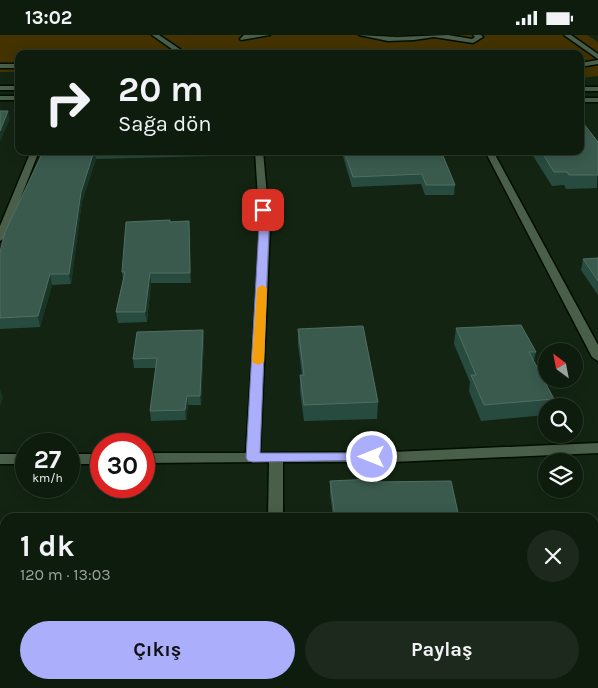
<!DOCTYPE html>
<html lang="tr">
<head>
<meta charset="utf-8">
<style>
  body { margin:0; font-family:Karla,sans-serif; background:#1c291c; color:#f1f3f6; height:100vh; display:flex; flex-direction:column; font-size:19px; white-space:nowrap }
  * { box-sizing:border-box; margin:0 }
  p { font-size:16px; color:#9ba19e }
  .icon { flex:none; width:28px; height:28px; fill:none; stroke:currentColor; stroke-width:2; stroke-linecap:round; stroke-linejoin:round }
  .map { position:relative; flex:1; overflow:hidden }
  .drawer { position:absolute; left:0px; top:478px; width:599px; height:176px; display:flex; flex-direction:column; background:#0e1c0e; border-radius:15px 15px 0 0; box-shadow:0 2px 12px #0003,0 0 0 1px #2e3a2e }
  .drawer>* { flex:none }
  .banner { position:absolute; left:15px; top:15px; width:569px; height:105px; border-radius:10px; box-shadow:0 2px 12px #0003,0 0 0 1px #2e3a2e; background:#0e1c0e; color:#f1f3f6; overflow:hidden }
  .needle { width:32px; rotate:328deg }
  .controls { position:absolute; left:538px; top:308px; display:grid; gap:10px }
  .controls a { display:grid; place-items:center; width:45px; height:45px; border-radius:50%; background:#0e1c0e; box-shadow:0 2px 12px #0003,0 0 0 1px #2e3a2e; font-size:25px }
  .speed { position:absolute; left:15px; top:398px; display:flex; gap:10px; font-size:25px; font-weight:700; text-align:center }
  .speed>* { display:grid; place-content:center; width:65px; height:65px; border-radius:50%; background:#0e1c0e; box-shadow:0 2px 12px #0003,0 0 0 1px #2e3a2e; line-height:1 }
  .speed small { font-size:12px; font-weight:400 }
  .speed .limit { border:8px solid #d22; background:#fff; color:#111 }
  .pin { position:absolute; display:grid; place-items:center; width:42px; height:42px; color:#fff; margin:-21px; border-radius:10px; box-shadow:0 2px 8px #0006 }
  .me { position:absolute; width:55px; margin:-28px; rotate:270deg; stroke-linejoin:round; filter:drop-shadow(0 0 4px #0008) }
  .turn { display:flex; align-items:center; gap:18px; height:105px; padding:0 20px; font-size:22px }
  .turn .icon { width:65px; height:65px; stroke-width:2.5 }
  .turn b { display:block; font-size:35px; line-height:42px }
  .round { display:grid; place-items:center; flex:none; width:52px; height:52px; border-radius:26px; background:#1c291c }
  .overview { display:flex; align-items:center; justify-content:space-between; height:85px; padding:0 20px }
  h1 { font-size:30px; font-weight:700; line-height:38px }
  .button { display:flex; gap:10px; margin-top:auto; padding:10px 20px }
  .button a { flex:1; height:58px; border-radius:30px; background:#abaffb; color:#111; font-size:20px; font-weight:700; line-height:58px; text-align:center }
  .button a+a { background:#1c291c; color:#f1f3f6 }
  .status { display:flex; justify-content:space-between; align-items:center; height:35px; padding:0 25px; background:#0e1c0e; direction:ltr }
  .status svg { height:14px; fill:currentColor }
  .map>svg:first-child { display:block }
  .green { fill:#443301 }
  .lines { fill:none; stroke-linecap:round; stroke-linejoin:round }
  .minor-casing { stroke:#010e01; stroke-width:3 }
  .minor { fill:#4a5f49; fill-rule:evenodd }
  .wall { fill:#284b3f }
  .shaded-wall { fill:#183526 }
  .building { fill:#3a5a4e; stroke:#516e62 }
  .route { fill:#abaffb; stroke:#6f72a3 }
  .slow { fill:#f59e0b }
</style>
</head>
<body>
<div class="status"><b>13:02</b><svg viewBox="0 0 49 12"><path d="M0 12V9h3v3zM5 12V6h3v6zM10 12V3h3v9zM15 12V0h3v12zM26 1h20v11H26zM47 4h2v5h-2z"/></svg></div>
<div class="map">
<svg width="598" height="653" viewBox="0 0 598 653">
  <rect width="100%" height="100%" fill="#132512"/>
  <path class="green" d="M0 0H587L598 7V41L580 43V19H19V37H0Z"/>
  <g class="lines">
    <g class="minor-casing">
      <path id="minor" d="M152 0H159L187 19H179Z
        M244 0H270L241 5 240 4Z
        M359 0 397 2 448 0 472 4 475 2 473 0H481L483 2 473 8 434 2 414 5 388 6Z
        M564 0H571L598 19V24Z
        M598 25V29L580 32V28Z
        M0 29H19V33H0Z
        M0 51H19V55H0Z
        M580 52H598V56H580Z
        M0 61H19V65H0Z
        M580 63H598V67H580Z
        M31 116H39L5 203 0 206V191Z
        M255 116H263L270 195 260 418 392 417 598 408V418L392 427H283V482H268L269 427 144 428V418H246L260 195Z
        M485 116H493L598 310V326L592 322Z
        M0 419H26V429H0Z
        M69 419H101V429H69Z
        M267 649H285V653H267Z"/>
    </g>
    <use href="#minor" class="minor"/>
  </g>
  <path class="wall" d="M598 107 597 153 566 154 564 150 552 151 530 116H580Z
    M42 116H213V121L96 124 82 166 71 249 52 250 40 292 0 294V217L41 121Z
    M343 116H441L455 150 454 160H425L421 149 352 152 343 121Z
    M189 186 191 248H151L147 287 118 288 116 277 123 245 122 237 170 187Z
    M598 223V260L581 235 583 224Z
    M456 293 536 317 534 326 554 364 552 371H546V380L481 386 469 356 470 347 454 309Z
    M298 294 378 367 377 384 304 386 300 356V340H302L298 309Z
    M203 295 204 305 201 370H188L186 385 151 386 150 376 156 333H134L133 324Z
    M330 446 459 482H333L330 458Z"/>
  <path class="shaded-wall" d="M8 76 10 84 0 107V96Z
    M94 116H95L96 124 82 166 71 249 69 239 81 157Z
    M189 186 190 196 191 248 190 238Z
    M150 238 151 248 147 287 145 277Z
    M50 239 52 250 40 292 38 281Z
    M203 295 204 305 201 370 200 361Z
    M0 353 3 363 0 371Z
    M187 361 188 370 186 385 185 375Z"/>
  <path class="building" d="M0 76H8L0 96Z
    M580 84 598 107V140H569L567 137H554L541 116H580Z
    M42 116H94L81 157 69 239H50L38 281 0 283V217L5 197 41 121Z
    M344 116H441L455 150H426L422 139 353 142Z
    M170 185V187L189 186 190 238H150L145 277H116L125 237H122L126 187Z
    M598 223V246L583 224Z
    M521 290 536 317H529L554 364 484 370 471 340H476L456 293Z
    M363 291 378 367 304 370 300 340H304L298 294Z
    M203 295 200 361H187L185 375 150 376 157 323 133 324 137 297Z
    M373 444 374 447 451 446 459 482H335L330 446Z"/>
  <path class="route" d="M260 173H263L268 175 269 195 260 418H372L377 419 379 422 377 425 253 427 248 426 246 423Z"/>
  <path class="slow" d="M262 250 267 253 264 327 258 330 252 327 257 253Z"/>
</svg>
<div class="controls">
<a><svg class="needle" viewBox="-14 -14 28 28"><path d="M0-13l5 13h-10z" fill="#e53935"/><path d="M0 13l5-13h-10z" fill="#9ba19e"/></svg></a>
<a><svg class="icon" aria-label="search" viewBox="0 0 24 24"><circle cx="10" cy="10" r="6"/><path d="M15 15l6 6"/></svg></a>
<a><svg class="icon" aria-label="layers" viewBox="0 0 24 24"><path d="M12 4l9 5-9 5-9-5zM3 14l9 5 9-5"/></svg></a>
</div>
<div class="speed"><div>27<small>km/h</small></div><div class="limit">30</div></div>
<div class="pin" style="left:263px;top:175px;background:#d93025"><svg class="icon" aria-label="arrive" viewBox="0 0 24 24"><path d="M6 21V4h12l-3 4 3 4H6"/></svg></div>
<svg class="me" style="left:372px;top:422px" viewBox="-20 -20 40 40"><circle r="17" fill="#abaffb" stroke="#fff" stroke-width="3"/><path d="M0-11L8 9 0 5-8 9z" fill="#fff"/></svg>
<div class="banner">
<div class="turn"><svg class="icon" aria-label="right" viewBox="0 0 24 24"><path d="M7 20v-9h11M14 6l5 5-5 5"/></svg><div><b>20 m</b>Sağa dön</div></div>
</div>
<section class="drawer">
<div class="overview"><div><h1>1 dk</h1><p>120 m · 13:03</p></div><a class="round"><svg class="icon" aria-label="close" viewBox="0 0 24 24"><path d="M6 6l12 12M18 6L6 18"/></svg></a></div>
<div class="button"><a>Çıkış</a><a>Paylaş</a></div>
</section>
</div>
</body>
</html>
